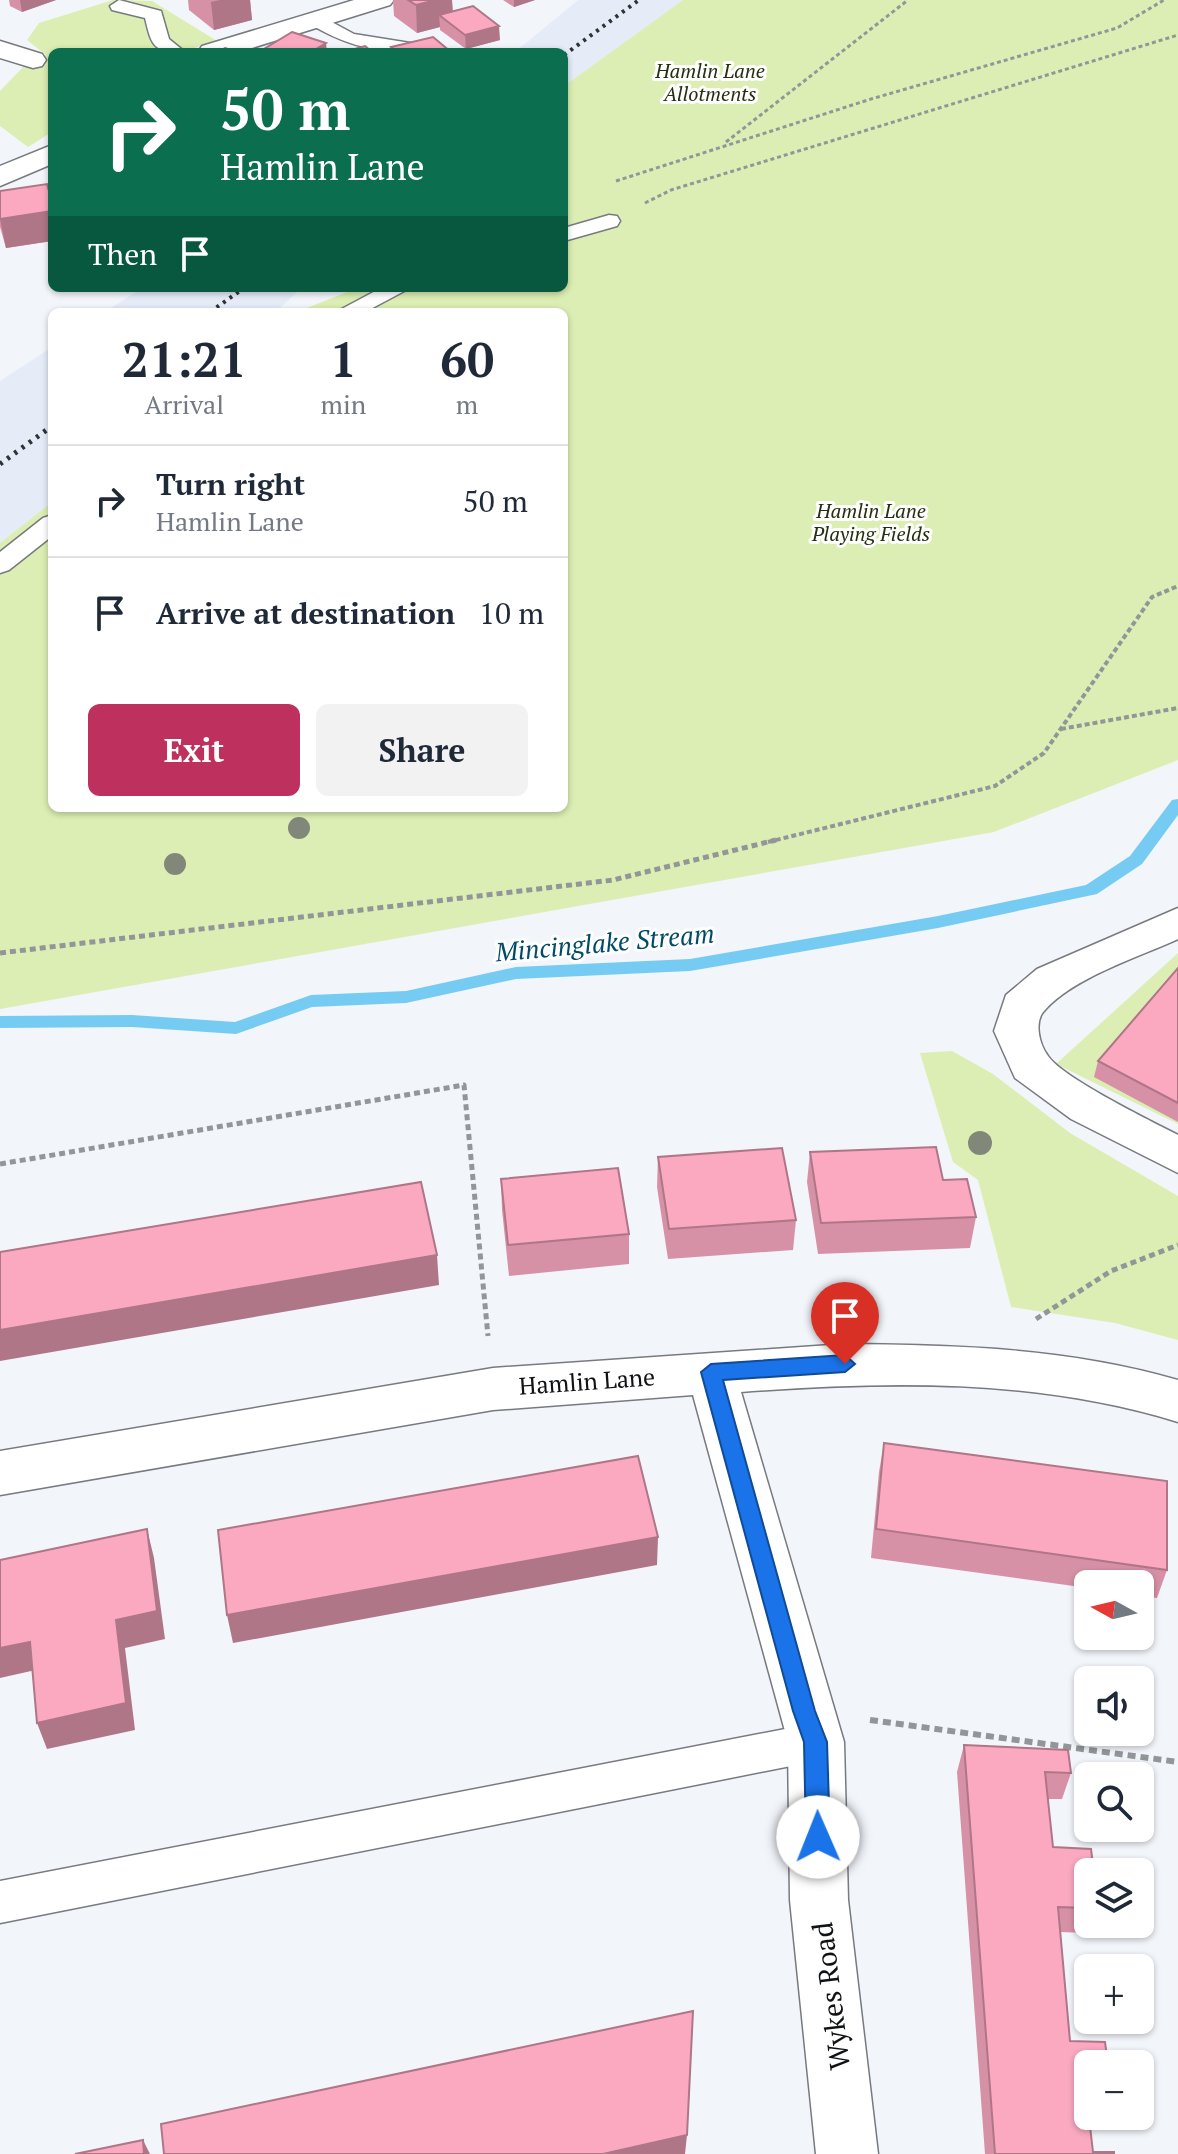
<!DOCTYPE html>
<html lang="en">
<head>
<meta charset="utf-8">
<style>
  body { margin:0; font-family:"PT Serif",serif; background:#f2f2f3; color:#1f2937; height:100vh; display:flex; flex-direction:column; font-size:30px; white-space:nowrap }
  * { box-sizing:border-box; margin:0 }
  p { font-size:26px; color:#747a83 }
  .icon { flex:none; width:44px; height:44px; fill:none; stroke:currentColor; stroke-width:2; stroke-linecap:round; stroke-linejoin:round }
  .map { position:relative; flex:1; overflow:hidden }
  .details { position:absolute; left:48px; top:308px; width:520px; height:504px; display:flex; flex-direction:column; background:#fff; border-radius:12px; box-shadow:0 2px 6px #0004 }
  .details>* { flex:none }
  .guide { position:absolute; left:48px; top:48px; width:520px; height:244px; border-radius:12px; box-shadow:0 2px 6px #0004; background:#0b6e4f; color:#fff; overflow:hidden }
  .needle { width:52px; rotate:278deg }
  .fabs { position:absolute; left:1074px; top:1570px; display:grid; gap:16px }
  .fabs a { display:grid; place-items:center; width:80px; height:80px; border-radius:12px; background:#fff; box-shadow:0 2px 6px #0004; font-size:40px }
  .pin { position:absolute; display:grid; place-items:center; width:68px; height:68px; color:#fff; margin:-82px -34px; border-radius:50% 50% 50% 0; rotate:-45deg; box-shadow:0 0 8px #0007 }
  .pin .icon { rotate:45deg }
  .me { position:absolute; width:88px; margin:-44px; rotate:359deg; stroke-linejoin:round; filter:drop-shadow(0 0 6px #0008) }
  .turn { display:flex; align-items:center; gap:28px; height:168px; padding:0 40px; font-size:36px }
  .turn .icon { width:104px; height:104px; stroke-width:2.5 }
  .turn b { display:block; font-size:56px; line-height:68px }
  .then { display:flex; align-items:center; height:76px; padding:0 40px; background:#0003; gap:16px; font-size:30px }
  .eta { display:flex; justify-content:space-evenly; align-items:center; height:136px; text-align:center }
  .eta b { font-size:48px; font-weight:600; line-height:56px }
  .action { display:flex; gap:16px; margin-top:auto; padding:16px 40px }
  .action a { flex:1; height:92px; border-radius:12px; background:#be305e; color:#fff; font-size:32px; font-weight:600; line-height:92px; text-align:center }
  .action a+a { background:#f2f2f3; color:#1f2937 }
  ul { padding:0; list-style:none }
  li { display:flex; align-items:center; gap:24px; height:112px; padding:0 40px; border-top:2px solid #e0e1e3 }
  li div { flex:1 }
  li b { display:block; font-size:30px }
  li em { font-style:normal }
  .map>svg:first-child { display:block }
  .built { fill:#e5ecf8 }
  .green { fill:#dceeb3 }
  .lines { fill:none; stroke-linecap:round; stroke-linejoin:round }
  .stream { fill:#76cbf3; fill-rule:evenodd }
  .lane-casing { stroke:#777a7f; stroke-width:3 }
  .street-casing { stroke:#777a7f; stroke-width:3 }
  .path-far3 { stroke:#939699; stroke-width:3; stroke-dasharray:4 3; stroke-linecap:butt }
  .path-far2 { stroke:#939699; stroke-width:4; stroke-dasharray:5 3; stroke-linecap:butt }
  .path-far1 { stroke:#939699; stroke-width:5; stroke-dasharray:6 4; stroke-linecap:butt }
  .path { stroke:#939699; stroke-width:6; stroke-dasharray:8 5; stroke-linecap:butt }
  .lane { fill:#fff; fill-rule:evenodd }
  .street { fill:#fff; fill-rule:evenodd }
  .rail-far1 { stroke:#303234; stroke-width:4; stroke-dasharray:3 5; stroke-linecap:butt }
  .rail { stroke:#303234; stroke-width:5; stroke-dasharray:3 6; stroke-linecap:butt }
  .tree { fill:#828879 }
  .wall { fill:#d791a6 }
  .shaded-wall { fill:#af7687 }
  .building { fill:#faa9c1; stroke:#af7687; stroke-width:2 }
  .route { fill:#1a73e8; stroke:#114b97; stroke-width:2 }
  .labels { text-anchor:middle; stroke-width:6; stroke-linejoin:round; paint-order:stroke }
  .far-park-label { font-size:20px; font-style:italic; fill:#262f0f; stroke:#fff }
  .street-label { font-size:24px; fill:#111214; stroke:#fff }
  .water-label { font-size:26px; font-style:italic; fill:#004b66; stroke:#fff }
  .near-street-label { font-size:28px; fill:#111214; stroke:#fff }
</style>
</head>
<body>
<div class="map">
<svg width="1178" height="2154" viewBox="0 0 1178 2154">
  <rect width="100%" height="100%" fill="#f2f5fa"/>
  <path class="built" d="M578 0H683L564 86V52H515Z
    M142 288H301L276 312H105Z
    M52 347V502L0 543V381Z"/>
  <path class="green" d="M113 0 152 1 217 41 181 52H52V132L28 147 0 126V91L25 65 46 55 27 40 39 23Z
    M683 0H1178V760L994 832 0 1009V543L52 502V808H564V312H297L357 288H564V86Z
    M1178 953V1124L1056 1064Z
    M952 1051 993 1074 1070 1133 1178 1196V1340L1115 1323 1011 1307 978 1180 953 1162 920 1053Z"/>
  <g class="lines">
    <path class="stream" d="M1178 799V815L1142 864 1097 894 938 928 690 971 516 979 406 1003 312 1007 236 1034 132 1027 0 1028V1016L132 1015 235 1022 311 995 406 991 516 967 690 959 938 916 1086 885 1130 856 1172 800Z"/>
    <g class="lane-casing">
      <path id="lane" d="M119 0 161 11 169 39 185 52C154 52 152 48 145 18L112 10 110 6Z
        M315 13 354 34 429 46 439 52C383 52 357 52 308 23V15Z
        M609 215 617 216 620 221 617 226 564 241V228Z
        M381 288H410L365 312H336Z
        M52 515V536L9 570 0 573V552L43 518Z
        M816 1723 830 1729 836 1742 830 1755 816 1761 0 1923V1881Z"/>
    </g>
    <g class="street-casing">
      <path id="street" d="M354 0H394L390 5 239 52H198L202 46Z
        M0 41 42 54 46 60 42 66 33 68 0 58Z
        M52 145V164L0 186V166Z
        M1178 908V939C1139 957 1072 978 1044 1011 1034 1022 1039 1044 1048 1056 1063 1078 1151 1121 1178 1135V1173L1071 1119 1015 1078 994 1031 1006 995 1037 969Z
        M845 1344C959 1345 1068 1348 1178 1380V1422C1035 1378 888 1381 741 1392L844 1742 848 1900 878 2154H816L790 1900 788 1742 693 1395 493 1410 0 1495V1451L493 1368Z"/>
    </g>
    <path class="path-far3" d="M726 142 908 0
      M616 181 871 99 1117 28 1164 0
      M645 203 671 190 1178 35"/>
    <path class="path-far2" d="M1061 729 1178 708
      M768 842 995 786 1044 753 1152 597 1178 586"/>
    <path class="path-far1" d="M0 953 613 880 776 840
      M0 1164 464 1085 488 1336
      M1036 1319 1111 1271 1178 1245"/>
    <path class="path" d="M870 1720 1178 1762"/>
    <use href="#lane" class="lane"/>
    <use href="#street" class="street"/>
    <path class="rail-far1" d="M564 55 639 0
      M210 312 244 288"/>
    <path class="rail" d="M0 464 52 426"/>
  </g>
  <g class="tree">
    <circle cx="299" cy="828" r="11"/>
    <circle cx="175" cy="864" r="11"/>
    <circle cx="980" cy="1143" r="12"/>
  </g>
  <path class="wall" d="M9 0H56L22 12 10 6Z
    M188 0H250L252 20 214 30 189 10Z
    M393 0H452L453 12 500 40 466 49 440 30V27L417 33 394 16Z
    M503 0H535L514 7Z
    M0 191 52 202V241L6 248 0 227Z
    M1178 968V1122L1094 1077 1098 1061Z
    M810 1152 943 1180 976 1217 970 1248 818 1254 807 1182Z
    M658 1157 796 1220 793 1250 668 1259 657 1187Z
    M501 1179 629 1234V1264L509 1276 502 1210Z
    M884 1443 1167 1570 1157 1598 1140 1596V1584H1088V1588L871 1558 879 1472Z
    M964 1745 1071 1773 1062 1799H1048L1053 1847 1088 1872V1924H1091L1087 1933 1060 1932 1070 2041 1088 2064V2097H1086L1093 2152 1114 2154H985L957 1772Z"/>
  <path class="shaded-wall" d="M20 0H56L22 12Z
    M220 0H250L252 20 214 30 211 2Z
    M436 0H452L453 23 439 15 440 27 417 33 416 5Z
    M514 0H535L514 7Z
    M499 26 500 40 466 49 465 35Z
    M326 43 327 52H311Z
    M52 211V241L6 248 0 219Z
    M437 1255 439 1285 0 1361V1330Z
    M147 1529 154 1558 165 1639 125 1648 135 1730 47 1749 37 1723 116 1620Z
    M658 1537 657 1565 233 1643 227 1615Z
    M30 1642 40 1669 0 1678V1648Z
    M687 2135 685 2154H603Z
    M143 2140 150 2154H144Z"/>
  <path class="building" d="M408 0H436L416 5Z
    M473 6 499 26 465 35 439 15Z
    M292 32 326 43 311 52H259Z
    M433 37 451 52H397L391 47Z
    M365 46 372 52H344Z
    M225 48 235 52H218Z
    M47 184 52 202V211L0 219V191Z
    M1178 968V1103L1098 1061Z
    M936 1147 943 1180 967 1179 976 1217 821 1223 810 1152Z
    M782 1148 796 1220 669 1229 658 1157Z
    M618 1168 629 1234 508 1245 501 1179Z
    M421 1182 437 1255 0 1330V1252Z
    M884 1443 1167 1481V1570L876 1529Z
    M638 1456 658 1537 227 1615 218 1530Z
    M147 1529 157 1611 116 1620 126 1703 37 1723 30 1642 0 1648V1560Z
    M964 1745 1068 1750 1071 1773 1045 1772 1053 1847 1091 1849 1094 1872H1088V1908L1058 1907 1070 2041 1105 2042 1108 2064H1088V2075H1084L1093 2152H1114V2154H995Z
    M693 2011 687 2135 603 2154H164L161 2124Z
    M143 2140 144 2154H75Z"/>
  <path class="route" d="M845 1355 855 1364 845 1372 723 1380 815 1711 827 1742 830 1837 826 1845 818 1848 810 1845 806 1837 804 1742 793 1711 701 1372 711 1364Z"/>
  <g class="labels">
    <g class="far-park-label">
      <text x="710" y="78">Hamlin Lane<tspan x="710" dy="23">Allotments</tspan></text>
      <text x="871" y="518">Hamlin Lane<tspan x="871" dy="23">Playing Fields</tspan></text>
    </g>
    <g class="street-label">
      <text transform="translate(587 1382) rotate(-4)" y="8">Hamlin Lane</text>
    </g>
    <g class="water-label">
      <text transform="translate(605 943) rotate(-5)" y="9">Mincinglake Stream</text>
    </g>
    <g class="near-street-label">
      <text transform="translate(831 1996) rotate(-97)" y="10">Wykes Road</text>
    </g>
  </g>
</svg>
<div class="fabs">
<a><svg class="needle" viewBox="-14 -14 28 28"><path d="M0-13l5 13h-10z" fill="#e53935"/><path d="M0 13l5-13h-10z" fill="#747a83"/></svg></a>
<a><svg class="icon" aria-label="sound" viewBox="0 0 24 24"><path d="M4 9h4l5-4v14l-5-4H4zM17 9q2 3 0 6"/></svg></a>
<a><svg class="icon" aria-label="search" viewBox="0 0 24 24"><circle cx="10" cy="10" r="6"/><path d="M15 15l6 6"/></svg></a>
<a><svg class="icon" aria-label="layers" viewBox="0 0 24 24"><path d="M12 4l9 5-9 5-9-5zM3 14l9 5 9-5"/></svg></a>
<a>+</a>
<a>−</a>
</div>
<div class="pin" style="left:845px;top:1364px;background:#d93025"><svg class="icon" aria-label="arrive" viewBox="0 0 24 24"><path d="M6 21V4h12l-3 4 3 4H6"/></svg></div>
<svg class="me" style="left:818px;top:1837px" viewBox="-20 -20 40 40"><circle r="19" fill="#fff"/><path d="M0-13L10 11 0 6-10 11z" fill="#1a73e8"/></svg>
<div class="guide">
<div class="turn"><svg class="icon" aria-label="right" viewBox="0 0 24 24"><path d="M7 20v-9h11M14 6l5 5-5 5"/></svg><div><b>50 m</b>Hamlin Lane</div></div>
<div class="then">Then<svg class="icon" aria-label="arrive" viewBox="0 0 24 24"><path d="M6 21V4h12l-3 4 3 4H6"/></svg></div>
</div>
<section class="details">
<div class="eta">
<div><b>21:21</b><p>Arrival</p></div>
<div><b>1</b><p>min</p></div>
<div><b>60</b><p>m</p></div>
</div>
<ul>
<li><svg class="icon" aria-label="right" viewBox="0 0 24 24"><path d="M7 20v-9h11M14 6l5 5-5 5"/></svg><div><b>Turn right</b><p>Hamlin Lane</p></div><em>50 m</em></li>
<li><svg class="icon" aria-label="arrive" viewBox="0 0 24 24"><path d="M6 21V4h12l-3 4 3 4H6"/></svg><div><b>Arrive at destination</b></div><em>10 m</em></li>
</ul>
<div class="action"><a>Exit</a><a>Share</a></div>
</section>
</div>
</body>
</html>
